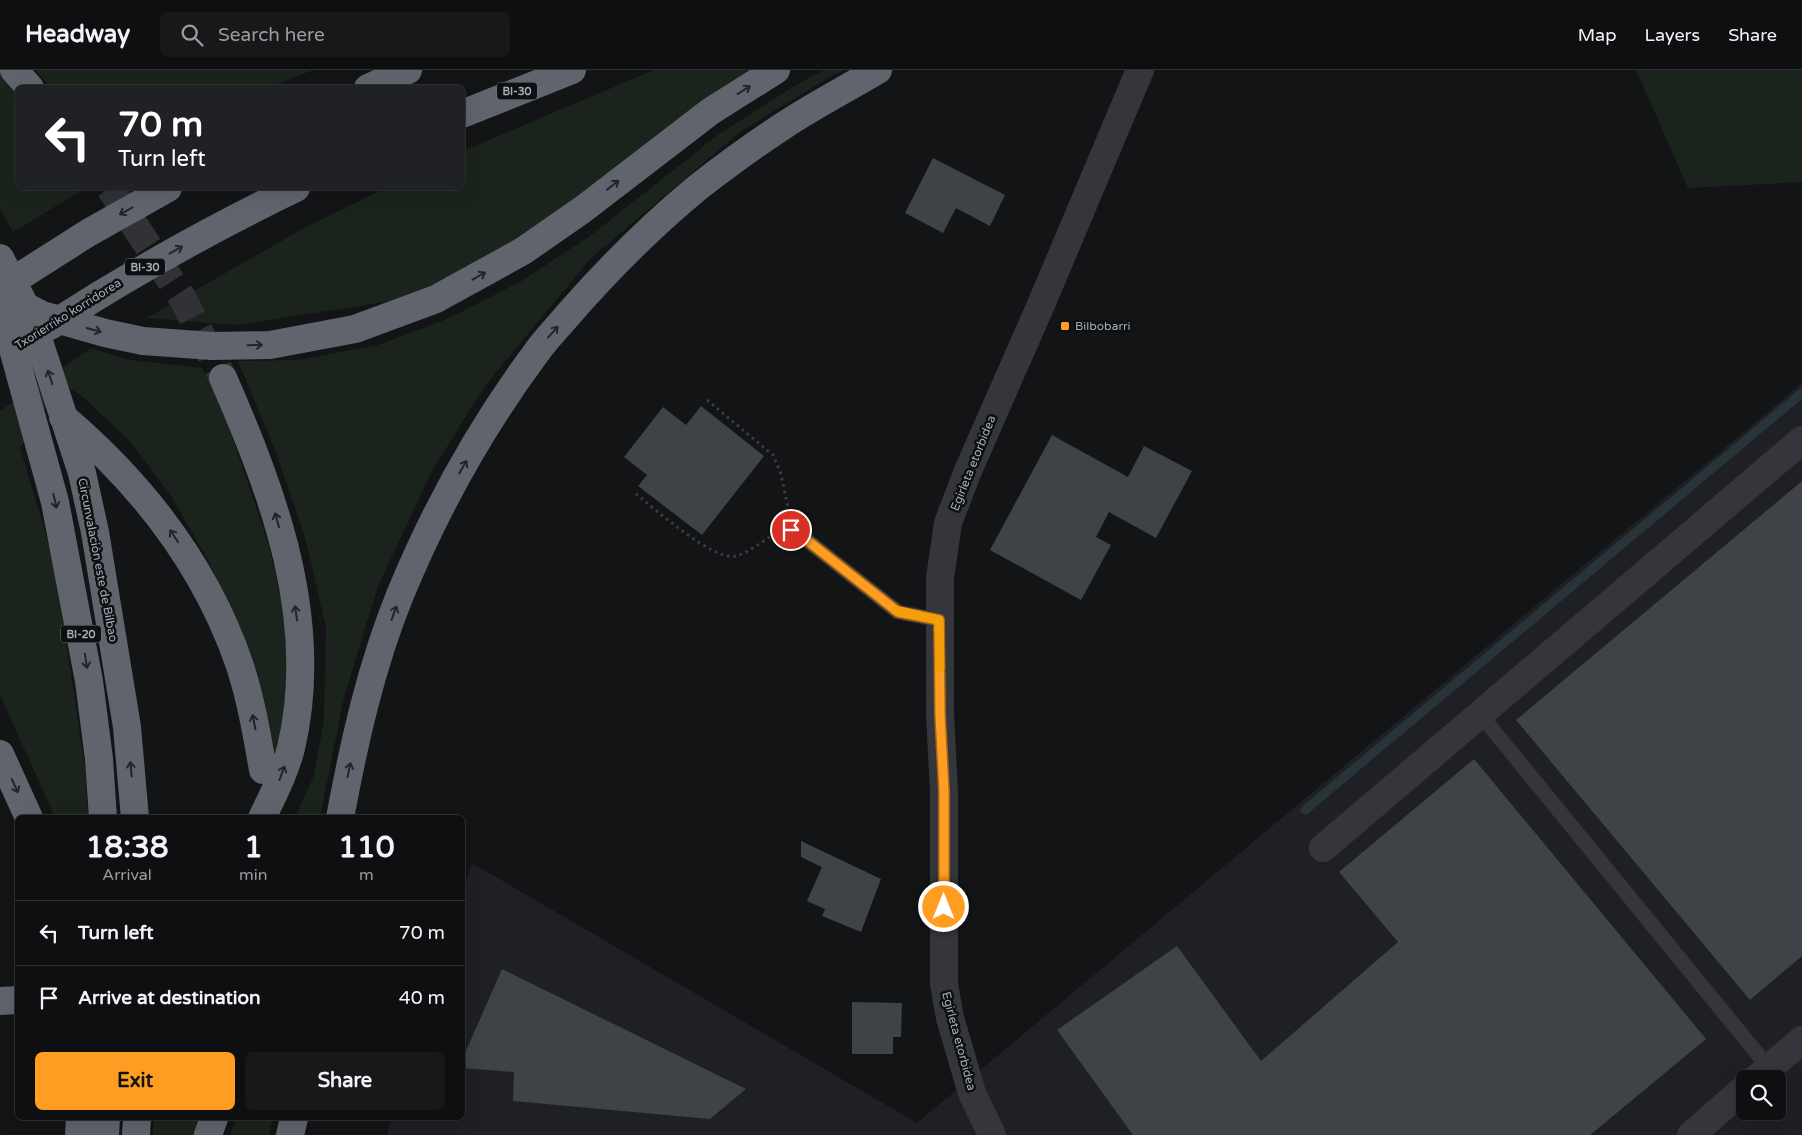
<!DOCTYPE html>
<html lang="en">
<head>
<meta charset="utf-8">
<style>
  body { margin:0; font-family:"Varela Round",sans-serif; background:#171819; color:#f1f3f6; height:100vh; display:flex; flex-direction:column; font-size:19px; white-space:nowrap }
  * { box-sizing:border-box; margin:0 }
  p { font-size:16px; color:#9b9c9f }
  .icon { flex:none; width:28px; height:28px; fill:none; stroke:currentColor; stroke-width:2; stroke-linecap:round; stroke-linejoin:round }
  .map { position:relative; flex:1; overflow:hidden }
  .side { position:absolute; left:15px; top:745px; width:450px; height:305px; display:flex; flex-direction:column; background:#0e0f10; border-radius:8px; box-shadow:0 5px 20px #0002,0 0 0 1px #2e2f30 }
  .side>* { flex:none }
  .top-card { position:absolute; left:15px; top:15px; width:450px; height:105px; border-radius:8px; box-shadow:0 5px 20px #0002,0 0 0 1px #2e2f30; background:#202124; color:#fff; overflow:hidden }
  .fabs { position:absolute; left:1736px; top:1000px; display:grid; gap:10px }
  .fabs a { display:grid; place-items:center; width:50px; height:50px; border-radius:8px; background:#0e0f10; box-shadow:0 5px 20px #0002,0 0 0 1px #2e2f30; font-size:25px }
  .pin { position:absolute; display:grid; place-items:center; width:42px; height:42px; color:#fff; margin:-21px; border:2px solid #fff; border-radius:50%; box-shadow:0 1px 5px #0007 }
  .me { position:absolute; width:55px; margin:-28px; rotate:0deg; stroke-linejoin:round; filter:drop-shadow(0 0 4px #0008) }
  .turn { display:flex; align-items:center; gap:18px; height:105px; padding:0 20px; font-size:22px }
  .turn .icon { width:65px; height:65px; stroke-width:2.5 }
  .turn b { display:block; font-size:35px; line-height:42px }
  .eta { display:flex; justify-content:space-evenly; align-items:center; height:85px; text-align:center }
  .eta b { font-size:30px; font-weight:800; line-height:35px }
  .action { display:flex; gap:10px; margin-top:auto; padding:10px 20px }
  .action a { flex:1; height:58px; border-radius:8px; background:#ff9d22; color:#111; font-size:20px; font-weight:800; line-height:58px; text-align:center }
  .action a+a { background:#171819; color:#f1f3f6 }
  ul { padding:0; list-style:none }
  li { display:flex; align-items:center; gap:15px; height:65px; padding:0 20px; border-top:1px solid #2e2f30 }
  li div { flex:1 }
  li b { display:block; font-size:19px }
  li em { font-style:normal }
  header { display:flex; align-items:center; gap:30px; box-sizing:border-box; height:70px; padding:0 25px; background:#0e0f10; border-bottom:1px solid #2e2f30 }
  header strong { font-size:24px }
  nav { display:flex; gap:28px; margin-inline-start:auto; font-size:18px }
  .search { width:350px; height:45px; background:#171819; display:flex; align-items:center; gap:12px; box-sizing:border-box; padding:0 18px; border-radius:8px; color:#9b9c9f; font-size:19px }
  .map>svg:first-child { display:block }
  .built { fill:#1f2023; fill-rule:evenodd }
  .green { fill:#1b241c }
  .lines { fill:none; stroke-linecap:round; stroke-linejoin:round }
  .stream { stroke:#29343a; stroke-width:9 }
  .building { fill:#3f4246 }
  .motorway-tunnel { stroke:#303236; stroke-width:28; stroke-dasharray:28 14; stroke-linecap:butt }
  .path { stroke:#3a3d42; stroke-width:3; stroke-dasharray:2.5 4; stroke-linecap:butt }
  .service { stroke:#34363b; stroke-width:15 }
  .minor { stroke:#34363b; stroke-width:28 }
  .tertiary { stroke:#34363b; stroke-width:28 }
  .motorway { stroke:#60646c; stroke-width:28 }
  .oneway { stroke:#222427 }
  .route-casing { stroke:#a66616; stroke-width:12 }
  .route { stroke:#ff9d22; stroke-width:9 }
  .slow { stroke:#f59e0b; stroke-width:9 }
  .poi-dot { fill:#ff9d22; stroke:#0e0f10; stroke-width:2 }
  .labels { text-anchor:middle; stroke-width:5; stroke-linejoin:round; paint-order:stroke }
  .shield { fill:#0e0f10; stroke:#777d85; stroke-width:1 }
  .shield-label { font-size:11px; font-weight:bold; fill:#a4acb7 }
  .street-label { font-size:12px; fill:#a4acb7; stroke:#0e0f10 }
  .poi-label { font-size:12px; fill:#a4acb7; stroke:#0e0f10; text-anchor:start }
</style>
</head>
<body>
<header>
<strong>Headway</strong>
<div class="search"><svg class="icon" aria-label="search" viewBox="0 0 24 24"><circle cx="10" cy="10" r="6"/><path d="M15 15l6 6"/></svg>Search here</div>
<nav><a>Map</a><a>Layers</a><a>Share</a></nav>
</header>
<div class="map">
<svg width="1802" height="1065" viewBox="0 0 1802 1065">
  <rect width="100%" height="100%" fill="#131416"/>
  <path class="built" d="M1802 313V1065H387L392 1048H462V824L472 793 917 1053ZM1745 1009H1778V1041H1745Z"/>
  <path class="green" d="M35 0H313L270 17 51 18Z
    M654 0H749L724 16 528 163 442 211 390 231 238 255 147 248 306 157 386 118H462L463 81Z
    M824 0H844L831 6 740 62 591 188 484 317 432 401 378 516 344 627 320 747H295L313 708 324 651 326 557 305 467 275 380 238 291 299 290 378 275 447 249 520 212 590 166 719 64 798 14Z
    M1636 0H1802V112L1688 118Z
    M0 3 17 22 18 118H86L13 162 0 138Z
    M91 278 129 290 202 298 223 340 269 476 285 549 288 618 284 650 272 698 258 603 207 488 171 426 131 372 84 328 62 313 20 378 54 491 85 698 88 747H55L0 625V341Z
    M154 1048H200L196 1065H153Z
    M236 1048H273L269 1065H230Z"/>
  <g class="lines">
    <path class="stream" d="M1305 740 1802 323"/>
  </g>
  <path class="building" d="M933 88 1005 125 990 156 956 138 943 163 905 143Z
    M701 336 764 386 702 465 638 416 647 405 624 387 663 337 686 355Z
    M1052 365 1128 407 1144 376 1192 401 1156 468 1109 442 1096 467 1111 475 1081 530 990 480Z
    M1802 411V886L1750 930 1516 650Z
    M1474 689 1706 969 1590 1065H1133L1057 960 1177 876 1261 991 1398 872 1339 802Z
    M801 771 881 809 861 862 822 846 825 839 807 831 822 797 801 787Z
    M502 899 746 1019 710 1049 513 1031 514 1002 462 998V990Z
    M852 932 902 933 901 967H893V984H852Z"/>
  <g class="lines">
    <path class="motorway-tunnel" d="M110 118 183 229 223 308"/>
    <path class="path" d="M707 330 773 385 781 404 788 438
      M636 424C654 438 714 492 736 486 747 483 760 473 770 467"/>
    <path class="service" d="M791 460 799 464 898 542 939 550
      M1480 644 1769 998"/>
    <path class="minor" d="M1323 778 1802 370
      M1756 1009 1802 970
      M1691 1065 1745 1018"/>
    <path class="tertiary" d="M992 1065 972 1023 950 948 944 914V721L940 644V508L948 453 967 403 1040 237 1140 0"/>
    <path class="motorway" d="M14 0 30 18
      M368 18 408 0
      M462 44 572 0
      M0 188 31 247 82 403 95 462 127 657 135 748
      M0 219 88 163 168 118
      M0 223 42 245 105 263 143 271 212 276 270 275 355 259 436 229 523 181 582 140 711 41 776 0
      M0 244 7 257 55 432 89 611 99 689 103 748
      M50 256C129 205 211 159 296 118
      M223 308C274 423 321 551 291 678 285 702 273 725 262 748
      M63 347C143 415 206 496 240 596 251 630 257 665 263 700
      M0 684 29 748
      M340 748C354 673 371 596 400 525 435 440 481 357 536 283 545 270 557 258 567 246 607 200 650 157 697 118 724 97 754 75 783 56 813 36 846 19 878 0
      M0 931 18 930
      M79 1065 80 1048
      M105 1065 106 1048
      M136 1065 137 1048
      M208 1065 214 1048
      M290 1065 294 1048"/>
  </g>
  <defs><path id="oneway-shaft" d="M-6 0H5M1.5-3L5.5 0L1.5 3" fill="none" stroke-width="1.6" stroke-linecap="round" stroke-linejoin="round" transform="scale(1.25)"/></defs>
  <g class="oneway">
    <use href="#oneway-shaft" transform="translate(744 20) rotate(-32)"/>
    <use href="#oneway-shaft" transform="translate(613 115) rotate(-38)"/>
    <use href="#oneway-shaft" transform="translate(126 141) rotate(151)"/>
    <use href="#oneway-shaft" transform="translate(176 180) rotate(-29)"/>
    <use href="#oneway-shaft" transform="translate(479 206) rotate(-29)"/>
    <use href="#oneway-shaft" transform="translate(94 260) rotate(16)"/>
    <use href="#oneway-shaft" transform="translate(553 262) rotate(-49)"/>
    <use href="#oneway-shaft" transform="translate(255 275) rotate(-1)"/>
    <use href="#oneway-shaft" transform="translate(50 307) rotate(-108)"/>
    <use href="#oneway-shaft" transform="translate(463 397) rotate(-60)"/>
    <use href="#oneway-shaft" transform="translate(55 431) rotate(77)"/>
    <use href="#oneway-shaft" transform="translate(277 450) rotate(-106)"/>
    <use href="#oneway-shaft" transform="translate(174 466) rotate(-123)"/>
    <use href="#oneway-shaft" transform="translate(296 543) rotate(-98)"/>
    <use href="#oneway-shaft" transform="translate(394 543) rotate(-71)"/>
    <use href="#oneway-shaft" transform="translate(86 591) rotate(81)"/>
    <use href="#oneway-shaft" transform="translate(254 652) rotate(-101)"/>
    <use href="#oneway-shaft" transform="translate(131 699) rotate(-95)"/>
    <use href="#oneway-shaft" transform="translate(349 700) rotate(-78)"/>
    <use href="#oneway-shaft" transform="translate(282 703) rotate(-70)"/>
    <use href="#oneway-shaft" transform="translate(15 716) rotate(65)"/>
  </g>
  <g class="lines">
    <g class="route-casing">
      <path id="route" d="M791 460 799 464 898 542 939 550 940 644 944 721V837"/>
    </g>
    <use href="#route" class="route"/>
    <path class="slow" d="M895 540 939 550 940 598"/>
  </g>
  <rect class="poi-dot" x="1060" y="251" width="10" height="10" rx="2.5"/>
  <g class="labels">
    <g class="shield">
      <rect x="497" y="12.5" width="40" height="17" rx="4"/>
      <rect x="125" y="188.5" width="40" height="17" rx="4"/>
      <rect x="61" y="555.5" width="40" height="17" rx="4"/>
    </g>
    <g class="shield-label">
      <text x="517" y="25">BI-30</text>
      <text x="145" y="201">BI-30</text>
      <text x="81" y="568">BI-20</text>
    </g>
    <g class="street-label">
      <text transform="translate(68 244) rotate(-32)" y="4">Txorierriko korridorea</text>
      <text transform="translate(973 393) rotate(-68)" y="4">Egirleta etorbidea</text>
      <text transform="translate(98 490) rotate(79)" y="4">Circunvalación este de Bilbao</text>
      <text transform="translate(959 971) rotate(75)" y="4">Egirleta etorbidea</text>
    </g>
    <g class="poi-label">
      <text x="1075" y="260">Bilbobarri</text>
    </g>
  </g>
</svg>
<div class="fabs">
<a><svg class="icon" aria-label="search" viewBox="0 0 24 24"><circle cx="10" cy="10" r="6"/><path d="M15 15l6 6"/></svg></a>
</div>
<div class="pin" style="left:791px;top:460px;background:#d93025"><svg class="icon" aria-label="arrive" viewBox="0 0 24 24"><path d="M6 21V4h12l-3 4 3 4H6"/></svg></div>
<svg class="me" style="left:944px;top:837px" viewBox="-20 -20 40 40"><circle r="17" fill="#ff9d22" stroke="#fff" stroke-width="3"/><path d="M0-11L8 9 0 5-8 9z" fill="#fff"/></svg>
<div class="top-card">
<div class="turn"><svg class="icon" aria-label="left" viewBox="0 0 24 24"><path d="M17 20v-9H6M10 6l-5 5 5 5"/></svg><div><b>70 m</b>Turn left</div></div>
</div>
<section class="side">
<div class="eta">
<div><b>18:38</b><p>Arrival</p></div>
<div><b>1</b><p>min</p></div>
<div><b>110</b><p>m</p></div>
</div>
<ul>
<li><svg class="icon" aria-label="left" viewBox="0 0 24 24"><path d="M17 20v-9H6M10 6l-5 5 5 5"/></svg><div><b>Turn left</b></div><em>70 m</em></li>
<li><svg class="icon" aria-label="arrive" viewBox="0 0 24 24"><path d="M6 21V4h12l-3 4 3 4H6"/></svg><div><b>Arrive at destination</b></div><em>40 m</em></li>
</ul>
<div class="action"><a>Exit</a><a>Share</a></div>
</section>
</div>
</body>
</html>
